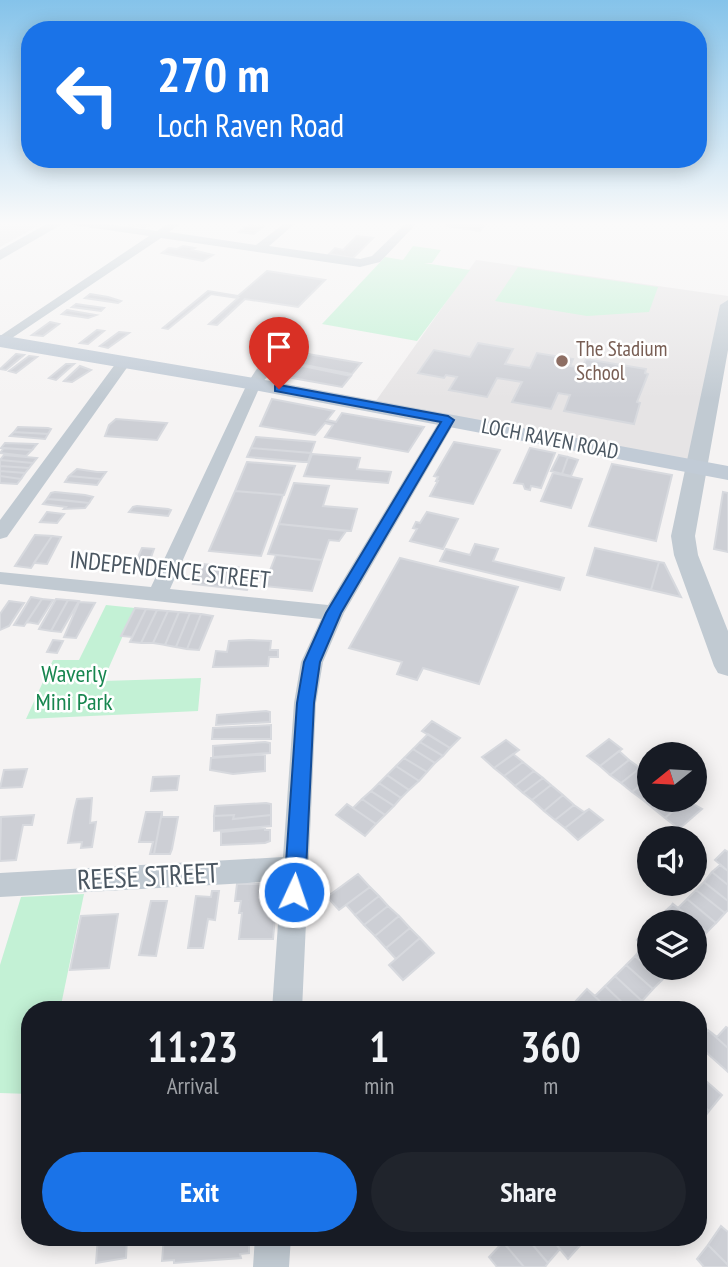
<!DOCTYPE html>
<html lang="en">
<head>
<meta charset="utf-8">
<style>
  body { margin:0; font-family:"PT Sans Narrow",sans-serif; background:#20242c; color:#f1f3f6; height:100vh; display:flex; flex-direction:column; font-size:26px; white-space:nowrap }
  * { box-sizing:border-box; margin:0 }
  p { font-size:23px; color:#9ea1a6 }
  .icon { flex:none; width:38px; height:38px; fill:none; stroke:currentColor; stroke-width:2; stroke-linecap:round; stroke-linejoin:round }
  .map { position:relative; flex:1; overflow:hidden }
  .details { position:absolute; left:21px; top:1001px; width:686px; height:245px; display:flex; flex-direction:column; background:#171b24; border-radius:28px; box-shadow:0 4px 18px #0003 }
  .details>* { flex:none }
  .guide { position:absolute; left:21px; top:21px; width:686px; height:147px; border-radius:28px; box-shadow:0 4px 18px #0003; background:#1a73e8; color:#fff; overflow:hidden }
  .needle { width:46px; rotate:252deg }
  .controls { position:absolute; left:637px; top:742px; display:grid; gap:14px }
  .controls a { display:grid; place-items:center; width:70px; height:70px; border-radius:50%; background:#171b24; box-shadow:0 4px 18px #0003; font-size:35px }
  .pin { position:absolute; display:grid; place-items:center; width:60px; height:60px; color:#fff; margin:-72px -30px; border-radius:50% 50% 50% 0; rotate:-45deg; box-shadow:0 0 7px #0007 }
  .pin .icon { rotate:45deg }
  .me { position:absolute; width:77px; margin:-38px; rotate:3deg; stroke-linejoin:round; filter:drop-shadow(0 0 5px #0008) }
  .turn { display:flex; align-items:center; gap:24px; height:147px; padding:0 21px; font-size:32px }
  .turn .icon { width:91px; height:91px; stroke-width:2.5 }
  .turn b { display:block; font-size:49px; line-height:60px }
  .eta { display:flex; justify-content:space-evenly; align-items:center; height:119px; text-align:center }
  .eta b { font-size:42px; font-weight:700; line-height:49px }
  .button { display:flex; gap:14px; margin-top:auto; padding:14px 21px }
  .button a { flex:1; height:80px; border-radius:42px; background:#1a73e8; color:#fff; font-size:28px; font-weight:700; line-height:80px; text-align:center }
  .button a+a { background:#20242c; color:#f1f3f6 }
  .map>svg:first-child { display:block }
  .education { fill:#e6e4e5 }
  .green { fill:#c3f1d5 }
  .building { fill:#cdcfd5; stroke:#d7d9de; stroke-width:2 }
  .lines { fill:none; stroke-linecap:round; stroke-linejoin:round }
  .minor { fill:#c1cad2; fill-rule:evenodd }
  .tertiary { fill:#c1cad2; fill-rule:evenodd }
  .secondary { fill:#c1cbd6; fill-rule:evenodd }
  .route { fill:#1a73e8; stroke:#114b97; stroke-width:2 }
  .education-dot { fill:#8d6e63; stroke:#fff; stroke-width:2.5 }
  .labels { text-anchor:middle; stroke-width:5; stroke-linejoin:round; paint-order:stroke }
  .far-education-label { font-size:21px; fill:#785e54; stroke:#fff; text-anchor:start }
  .far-street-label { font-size:21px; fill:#4a5661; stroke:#fff }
  .street-label { font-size:24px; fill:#4a5661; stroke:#fff }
  .park-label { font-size:24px; fill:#17864f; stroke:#fff }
  .near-street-label { font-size:28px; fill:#4a5661; stroke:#fff }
</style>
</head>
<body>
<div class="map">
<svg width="728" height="1267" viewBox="0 0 728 1267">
  <rect width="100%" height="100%" fill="#f5f3f3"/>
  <path class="education" d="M0 222H45L0 247Z
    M476 260 728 296V317L698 466 373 405Z"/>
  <path class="green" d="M413 246 441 250 432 263H424L470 270 417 341 322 324 385 257 403 260Z
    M518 267 658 287 649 312 587 316 495 301Z
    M106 605 135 608 103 681 201 678 198 711 26 719 53 660H79Z
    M84 894 60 1010H30V1094L0 1093V965L21 897Z"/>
  <path class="building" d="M128 222H158L144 227 124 224Z
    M451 222H486V223L480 231 447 226Z
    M249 224 264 226 254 234 239 232Z
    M357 236 373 238 353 258 329 254 335 248 343 250Z
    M183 246 195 248 192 250 213 255 203 261 162 253 169 248 177 249Z
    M267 271 325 280 298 307 245 299 217 325 209 324 238 298 211 294 168 329 163 328 208 291 238 296Z
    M90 294 108 297 121 301 118 303 85 298Z
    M76 304 104 308 101 311 72 307Z
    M67 310 96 315 88 318 62 314Z
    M50 322 59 324 43 336 32 335Z
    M97 330 104 331 88 344 80 343Z
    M119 332 129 333 108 348 100 346Z
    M478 343 513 349 505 364 530 368 537 353 573 359 570 366 582 368 586 359 646 369 645 373 648 374 637 402 640 403 634 424 564 411 570 395 558 393 551 409 512 402 522 382 497 378 487 397 449 390 457 377 446 375 444 378 418 373 434 350 470 357Z
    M16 354 24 355 6 370 0 369Z
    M308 354 360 363H361L352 374 299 364Z
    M29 356 37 357 16 373 9 371Z
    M66 364H74L56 380 49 378Z
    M298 365 351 376 342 387 287 377Z
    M80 366 91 370 72 382 64 381Z
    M272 399 334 411 327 420 336 422 342 413 424 427 408 452 325 437 333 425 325 423 315 435 260 426Z
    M116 419 167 423 157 440 105 436 109 425Z
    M18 427 48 428 51 429 48 434 14 432Z
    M14 432 48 434 45 439 10 436Z
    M256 437 315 442 311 453 251 448Z
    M454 442 500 450 473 504 430 496 438 481H436L438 477 434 476Z
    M5 443 35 444H37L32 450 1 448Z
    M4 448 32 450 26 456 0 453Z
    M251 448 311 453 308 462H303L247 457Z
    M530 448 555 453 541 488 531 486 530 490 525 489 523 484 514 483Z
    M312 454 360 458 357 469 391 472 388 483 304 476Z
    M4 455 37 458 33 463 0 460Z
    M559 455 568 457 562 474 551 471Z
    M568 457 578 460 571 476 562 474Z
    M0 460 33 463 29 468 0 466Z
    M247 462 295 466 284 495 235 491Z
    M612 464 672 475 656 541 589 526Z
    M0 466 29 468 25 473 0 471Z
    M77 469 97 472H106L101 479 69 476Z
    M0 471 25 473 21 479 0 476Z
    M553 473 582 479 571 508 541 501Z
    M0 476 21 479 17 484 0 483Z
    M69 476 101 479 97 485 65 482Z
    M294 483 329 486 323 506 357 509 351 531 279 524Z
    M235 491 283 495 261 556 209 551Z
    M55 492 85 495 93 497 89 503 47 499 51 493Z
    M723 492 728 493V552L714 549Z
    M47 499 63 500 89 503 85 508 64 509 66 507 43 504Z
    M137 506 168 509 171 510 168 516 129 512 133 507Z
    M47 512 64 514 57 523 40 522Z
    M427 512 458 519 443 549 410 541 417 529 413 528 416 522 420 523Z
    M279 524 346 531 339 541 329 540 322 560 268 554Z
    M35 535 52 536 31 568 15 566Z
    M52 536 61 537 47 564 34 563Z
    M475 544 498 549 493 561 564 578 560 590 440 561 446 549 470 555Z
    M142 548 154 549 145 574 132 570Z
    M595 548 659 562 651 590 587 575Z
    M276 555 322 560 312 591 264 586Z
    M400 558 518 587 479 684 423 668 417 680 397 674 402 662 349 648Z
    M659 562 664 563 681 597 651 590Z
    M202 564 263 570 260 578 252 577 247 590 193 584Z
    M31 597 42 599 24 626 14 625Z
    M42 599 53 600 38 624 27 622Z
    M56 599 68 600 51 631 39 629Z
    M68 600 79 601 61 632 51 631Z
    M9 601 24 603 9 626 0 630V614Z
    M79 602 95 603 76 638 64 637Z
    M135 608 146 609 132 637 121 636Z
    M146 609 157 610 141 643 130 642Z
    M157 610 168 611 153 643H141Z
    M168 611 179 612 165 645 153 643Z
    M179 612 190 613 176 647 165 645Z
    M190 613 201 614 187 649 176 647Z
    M201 614 213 616 199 650 187 649Z
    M53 640 63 641 57 653 47 652Z
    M249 640 271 641 270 650H278V657H269L268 666 213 667 216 651 227 652 229 641Z
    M266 711 270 712V722L216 725 217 715Z
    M432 721 460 738 450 748 422 731Z
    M271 725V739H212L213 728Z
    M428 734 450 748 443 756 420 742Z
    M609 739 622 749 600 766 587 756Z
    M506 740 519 750 494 768 482 757Z
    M265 742 270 743V753L213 757V746Z
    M420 742 443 756 435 763 413 749Z
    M413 749 435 763 427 772 404 758Z
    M619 751 629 760 610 775 600 766Z
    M513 754 523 762 504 776 494 768Z
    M256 755H265V771L233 774 210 770 211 758Z
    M404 758 427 772 419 781 396 766Z
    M629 760 640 768 621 783 610 775Z
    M523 762 534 771 515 786 504 776Z
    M396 766 419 781 409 790 387 775Z
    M640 768 649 778 632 792 621 783Z
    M27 769 22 787 0 788 4 770Z
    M534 771 543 778 523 793 515 786Z
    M387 775 409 790 401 798 379 783Z
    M179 776 177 790 151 791 153 777Z
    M543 778 551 785 532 800 523 793Z
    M649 778V795L643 800 632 792Z
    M379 783 401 798 394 806 371 791Z
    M551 785 563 795 544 811 532 800Z
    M371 791 394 806 385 815 362 799Z
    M563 795 574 805 555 820 544 811Z
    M649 795V800H665L654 809 643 800Z
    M92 798 90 823 96 822 92 847 81 848 82 842 68 843 74 811 77 799Z
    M362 799 385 815 376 824 347 804 353 808Z
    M665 800 683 801 686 800 665 818 654 809Z
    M686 800 702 809 679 829 665 818Z
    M266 803 271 804V815L233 819 234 815 214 816 215 806Z
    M347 804 376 824 365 836 336 815Z
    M574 805 584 812 589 809 565 828 555 820Z
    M589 809 603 820 578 840 565 828Z
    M146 812H162L154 854H150L153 842H139Z
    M162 812V817H178L172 849 170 854H154Z
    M34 815 32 825H23L16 860 0 861 1 817Z
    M234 815 233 819 271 815V826L214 831V816Z
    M265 828V830H270V841L265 843 221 845V832Z
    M725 850 728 852V871L715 860Z
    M720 865 728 871V885L712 872Z
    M712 872 728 885V901L704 882Z
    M358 874 370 887 339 910 327 897Z
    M704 882 728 901V910L725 913 696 890Z
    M237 884H278L273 939H239L242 913H239L241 901H235Z
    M370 887 379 896 355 915 346 905Z
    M696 890 725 913 716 923 687 899Z
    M212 891H219L215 920 208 919 203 948H188L196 896 211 897Z
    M379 896 388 906 364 925 355 915Z
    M687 899 716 923 707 932 672 903 678 908Z
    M151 901H167L156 956 139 955Z
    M673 904 707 932 696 944 695 922H670L661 915Z
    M388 906 399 916 375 936 364 925Z
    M118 914 109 968 70 970 81 916Z
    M399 916 410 928 386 948 375 936Z
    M410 928 420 938 389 965 396 959 386 948Z
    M648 928 649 929V951L637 940Z
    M420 938 434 953 403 980 389 965Z
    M644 946 649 951V968L671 970 662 980 635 956Z
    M635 956 662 980 653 989 626 965Z
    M626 965 653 989 642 1001 615 976Z
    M615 976 642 1001 635 1010H630L605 986Z
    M605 986 630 1010H609L587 989 595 996Z
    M587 989 609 1010H581L574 1003Z
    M726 1027 728 1028V1048L708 1030 717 1037Z
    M708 1030 728 1048V1072L698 1045V1041Z
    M698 1074 722 1095 709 1111 698 1101Z
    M698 1101 709 1111 699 1124 698 1123Z
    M721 1226 728 1232V1265L708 1245Z
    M98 1237H127L126 1258 96 1263Z
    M164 1237H249V1253L240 1254 241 1258 174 1263V1260L162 1261Z
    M507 1237H526L548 1263 545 1267H524L503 1242Z
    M526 1237H550L560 1249 548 1263Z
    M550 1237H582L585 1240 568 1259Z
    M503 1242 524 1267H497L489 1257Z
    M708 1245 728 1265V1267H704L697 1259Z"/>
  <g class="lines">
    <path class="minor" d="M68 222H94L157 231 170 222H182L169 232 256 245 286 222H297L269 246 360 259 372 256 407 222H418L380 262 360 267 161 238 0 346V336L149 236 73 225Z
      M289 340 296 344 261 384 170 589 328 605 440 420 448 415 456 420 344 613 323 662 316 703 302 1010H272L281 881 0 897V873L283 857 294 703 301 662 321 619 0 584V572L151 587 247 384 256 370 284 341Z
      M124 358 131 362 7 537 0 539V520L119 359Z
      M255 1237H291L289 1267H253Z"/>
    <path class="tertiary" d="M50 222H66L0 260V250Z
      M728 300V350L695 536 698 555 728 631V676L718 673 714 666 674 555 671 536 720 305Z"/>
    <path class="secondary" d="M0 335 254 378 728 466V480L254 390 0 347Z"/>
  </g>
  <linearGradient id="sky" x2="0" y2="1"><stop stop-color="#85c3ea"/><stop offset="0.56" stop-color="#fafafa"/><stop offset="1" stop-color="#fafafa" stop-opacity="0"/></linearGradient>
  <rect width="728" height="399" fill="url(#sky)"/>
  <path class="route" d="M279 385 448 416 454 420 341 613 320 662 314 703 305 892 301 898 294 901 287 898 284 892 297 703 304 662 326 613 441 422 275 391V386Z"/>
  <circle class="education-dot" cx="562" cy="361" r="7"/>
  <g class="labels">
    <g class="far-education-label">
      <text x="576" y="356">The Stadium<tspan x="576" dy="24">School</tspan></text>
    </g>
    <g class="far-street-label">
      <text transform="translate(550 439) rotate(11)" y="7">LOCH RAVEN ROAD</text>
    </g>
    <g class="street-label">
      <text transform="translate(170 570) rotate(6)" y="8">INDEPENDENCE STREET</text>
    </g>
    <g class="park-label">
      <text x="74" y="682">Waverly<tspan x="74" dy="28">Mini Park</tspan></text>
    </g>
    <g class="near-street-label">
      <text transform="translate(148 876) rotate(-3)" y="10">REESE STREET</text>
    </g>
  </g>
</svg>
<div class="controls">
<a><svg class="needle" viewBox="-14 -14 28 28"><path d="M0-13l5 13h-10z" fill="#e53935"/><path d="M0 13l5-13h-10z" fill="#9ea1a6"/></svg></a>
<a><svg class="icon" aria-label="sound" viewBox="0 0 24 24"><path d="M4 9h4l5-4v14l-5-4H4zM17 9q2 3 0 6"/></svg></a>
<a><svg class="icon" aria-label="layers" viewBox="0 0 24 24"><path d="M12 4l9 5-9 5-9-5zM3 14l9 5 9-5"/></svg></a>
</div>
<div class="pin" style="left:279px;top:389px;background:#d93025"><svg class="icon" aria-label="arrive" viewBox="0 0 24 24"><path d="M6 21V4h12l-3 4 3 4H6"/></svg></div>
<svg class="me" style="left:294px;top:892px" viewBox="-20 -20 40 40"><circle r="17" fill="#1a73e8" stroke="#fff" stroke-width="3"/><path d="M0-11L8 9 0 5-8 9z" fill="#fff"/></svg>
<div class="guide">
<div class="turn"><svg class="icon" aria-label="left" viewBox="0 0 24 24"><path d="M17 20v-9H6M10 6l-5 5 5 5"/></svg><div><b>270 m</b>Loch Raven Road</div></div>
</div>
<section class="details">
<div class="eta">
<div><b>11:23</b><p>Arrival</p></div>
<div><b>1</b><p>min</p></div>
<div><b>360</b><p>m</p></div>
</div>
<div class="button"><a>Exit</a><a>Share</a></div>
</section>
</div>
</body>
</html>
